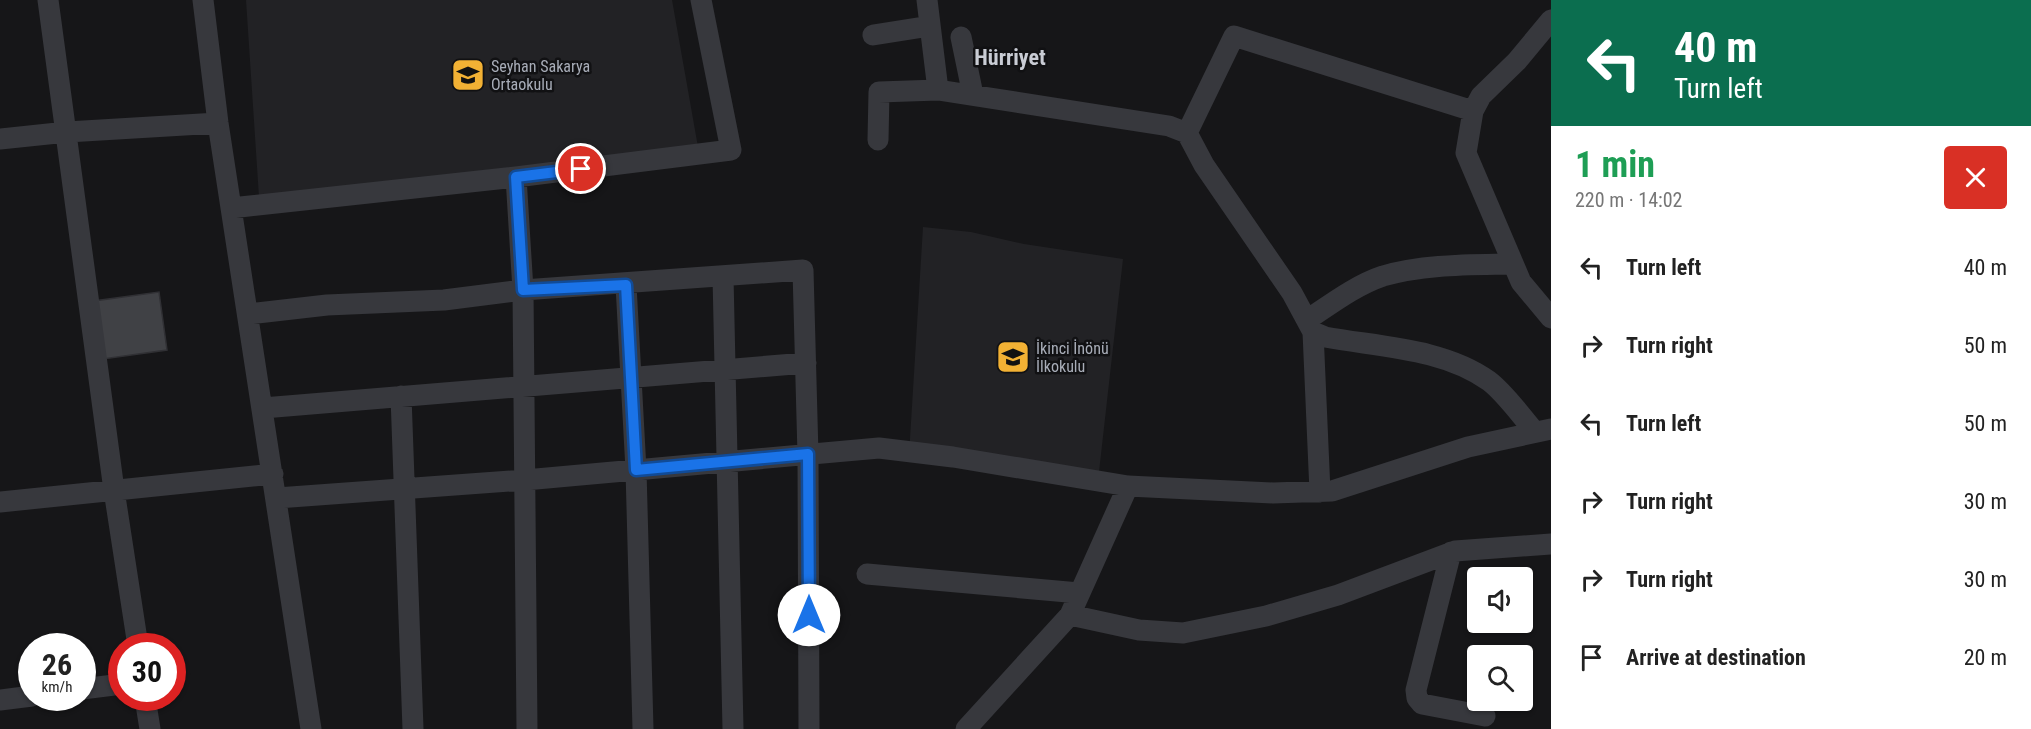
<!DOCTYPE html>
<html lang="en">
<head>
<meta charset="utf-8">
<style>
  body { margin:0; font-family:"Roboto Condensed",sans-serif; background:#f6f6f6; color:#222; height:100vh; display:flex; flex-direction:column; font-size:22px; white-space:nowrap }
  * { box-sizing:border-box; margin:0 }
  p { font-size:20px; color:#767676 }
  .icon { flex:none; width:33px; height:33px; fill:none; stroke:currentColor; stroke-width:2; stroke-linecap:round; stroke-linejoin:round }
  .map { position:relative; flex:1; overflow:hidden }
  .details { display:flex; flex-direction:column; background:#fff; width:480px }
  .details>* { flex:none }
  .top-card { background:#0b6e4f; color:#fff; overflow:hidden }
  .buttons { position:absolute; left:1467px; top:567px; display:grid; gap:12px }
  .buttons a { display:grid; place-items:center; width:66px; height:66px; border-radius:6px; background:#fff; box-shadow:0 2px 4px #0004; font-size:30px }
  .speed { position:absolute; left:18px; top:633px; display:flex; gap:12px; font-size:30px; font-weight:700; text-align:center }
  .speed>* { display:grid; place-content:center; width:78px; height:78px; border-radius:50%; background:#fff; box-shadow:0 2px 4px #0004; line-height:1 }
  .speed small { font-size:15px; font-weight:400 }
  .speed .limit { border:9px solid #d22; background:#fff; color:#111 }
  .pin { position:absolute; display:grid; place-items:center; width:51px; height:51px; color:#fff; margin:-26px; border:3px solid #fff; border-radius:50%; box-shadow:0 2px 6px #0007 }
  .me { position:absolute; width:66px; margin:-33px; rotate:0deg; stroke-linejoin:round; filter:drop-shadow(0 0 4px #0008) }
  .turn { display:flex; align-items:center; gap:21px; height:126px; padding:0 24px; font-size:27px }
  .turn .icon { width:78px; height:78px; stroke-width:2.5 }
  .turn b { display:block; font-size:42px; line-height:51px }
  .round { display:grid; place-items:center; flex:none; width:63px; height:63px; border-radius:6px; background:#f6f6f6 }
  .overview { display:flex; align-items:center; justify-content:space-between; height:102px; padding:0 24px }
  h1 { font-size:36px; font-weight:700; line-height:45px; color:#1e9e55 }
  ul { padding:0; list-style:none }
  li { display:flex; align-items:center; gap:18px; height:78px; padding:0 24px }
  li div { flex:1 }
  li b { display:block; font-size:22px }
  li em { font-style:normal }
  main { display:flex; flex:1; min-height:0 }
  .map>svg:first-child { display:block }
  .built { fill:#222225 }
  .building { fill:#404145; stroke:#303034; stroke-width:1.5 }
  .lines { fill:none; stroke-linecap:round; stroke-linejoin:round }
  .street { stroke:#37383d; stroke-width:21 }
  .route-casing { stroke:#114b97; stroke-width:15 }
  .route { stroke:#1a73e8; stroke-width:10 }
  .labels { text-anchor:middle; stroke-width:5; stroke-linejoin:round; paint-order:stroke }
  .poi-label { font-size:16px; fill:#a8adb8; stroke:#111113; text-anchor:start }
  .district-label { font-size:22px; font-weight:bold; fill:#c9ccd4; stroke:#111113 }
</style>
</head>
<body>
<main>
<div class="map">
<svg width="1551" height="729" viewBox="0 0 1551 729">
  <rect width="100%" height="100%" fill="#161618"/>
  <path class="built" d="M246 0H672L698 147 259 197Z
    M923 227 971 232 1024 244 1123 259 1099 472 909 455Z"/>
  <path class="building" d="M159 292 167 350 103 359 94 301Z"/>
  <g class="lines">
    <path class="street" d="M48 0 114 490 138 646
      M203 0 218 123 311 729
      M927 0 938 90
      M1551 20 1517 61 1481 96 1473 111 1466 153 1521 282 1551 318
      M873 35 930 26
      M961 37 973 95
      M1187 133 1234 36 1473 111
      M0 139 67 132 218 123
      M878 140 879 92 938 90 1169 126 1187 133 1204 165 1292 293 1313 332 1325 337C1379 347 1443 348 1489 381 1506 394 1521 416 1535 432
      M516 177 523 290 527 729
      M231 208 516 177 731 150 701 0
      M723 276 733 729
      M626 285 636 470 643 729
      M248 314 327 305 444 300 523 290 803 270 808 455 809 729
      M1307 320C1331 304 1356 285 1383 276 1425 264 1469 265 1513 264
      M1313 332 1320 492
      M401 396 413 729
      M263 408 806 363
      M277 498 525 480 879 448 953 457 1128 486 1273 493 1332 491 1468 447 1551 429
      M0 502 273 474
      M1451 552 1416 690 1417 698 1422 704 1485 716
      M867 574 1079 593
      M1070 615 1139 630 1183 633 1266 616 1338 595 1455 551 1551 544
      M82 689 122 684
      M145 698 150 729
      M0 700 32 696
      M966 729 1070 615 1128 486"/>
  </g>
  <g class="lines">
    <g class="route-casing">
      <path id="route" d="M581 169 516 177 523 290 626 285 636 470 808 454 809 615"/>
    </g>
    <use href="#route" class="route"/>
  </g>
  <defs>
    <g id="school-square" transform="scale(1.725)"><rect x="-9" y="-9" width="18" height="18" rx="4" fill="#f2b134" stroke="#111113"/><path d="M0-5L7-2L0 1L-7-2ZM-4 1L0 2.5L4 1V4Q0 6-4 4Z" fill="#111"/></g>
  </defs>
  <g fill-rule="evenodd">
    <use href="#school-square" x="468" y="75"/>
    <use href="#school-square" x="1013" y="357"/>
  </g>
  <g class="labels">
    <g class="poi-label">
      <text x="491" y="72">Seyhan Sakarya<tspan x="491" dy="18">Ortaokulu</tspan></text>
      <text x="1036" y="354">İkinci İnönü<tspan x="1036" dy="18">İlkokulu</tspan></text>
    </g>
    <g class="district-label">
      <text x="1010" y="65">Hürriyet</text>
    </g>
  </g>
</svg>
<div class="buttons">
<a><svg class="icon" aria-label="sound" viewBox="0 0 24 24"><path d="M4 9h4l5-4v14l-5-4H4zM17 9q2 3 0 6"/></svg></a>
<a><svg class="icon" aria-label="search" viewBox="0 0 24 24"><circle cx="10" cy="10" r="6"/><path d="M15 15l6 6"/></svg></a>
</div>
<div class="speed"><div>26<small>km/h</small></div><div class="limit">30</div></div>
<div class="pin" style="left:581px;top:169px;background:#d93025"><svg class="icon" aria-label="arrive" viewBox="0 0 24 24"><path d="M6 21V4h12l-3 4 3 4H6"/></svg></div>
<svg class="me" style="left:809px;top:615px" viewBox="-20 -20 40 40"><circle r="19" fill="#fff"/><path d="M0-13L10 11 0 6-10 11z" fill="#1a73e8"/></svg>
</div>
<section class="details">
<div class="top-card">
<div class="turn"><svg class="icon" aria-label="left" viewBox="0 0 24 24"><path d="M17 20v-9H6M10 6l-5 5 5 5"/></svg><div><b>40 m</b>Turn left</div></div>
</div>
<div class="overview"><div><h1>1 min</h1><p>220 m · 14:02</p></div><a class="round" style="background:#d93025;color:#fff"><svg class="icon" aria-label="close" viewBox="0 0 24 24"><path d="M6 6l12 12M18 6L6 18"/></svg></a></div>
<ul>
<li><svg class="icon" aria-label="left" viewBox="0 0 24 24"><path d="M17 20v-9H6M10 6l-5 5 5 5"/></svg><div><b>Turn left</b></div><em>40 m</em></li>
<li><svg class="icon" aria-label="right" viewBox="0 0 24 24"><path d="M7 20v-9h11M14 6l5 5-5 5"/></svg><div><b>Turn right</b></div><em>50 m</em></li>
<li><svg class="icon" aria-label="left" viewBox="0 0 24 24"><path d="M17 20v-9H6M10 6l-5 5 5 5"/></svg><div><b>Turn left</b></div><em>50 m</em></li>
<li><svg class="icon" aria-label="right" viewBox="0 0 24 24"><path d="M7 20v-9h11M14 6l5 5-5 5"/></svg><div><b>Turn right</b></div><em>30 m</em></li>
<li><svg class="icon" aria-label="right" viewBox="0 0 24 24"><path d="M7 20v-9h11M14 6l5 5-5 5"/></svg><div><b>Turn right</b></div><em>30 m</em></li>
<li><svg class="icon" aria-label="arrive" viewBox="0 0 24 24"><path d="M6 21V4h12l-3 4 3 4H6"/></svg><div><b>Arrive at destination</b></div><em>20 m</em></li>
</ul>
</section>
</main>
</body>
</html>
